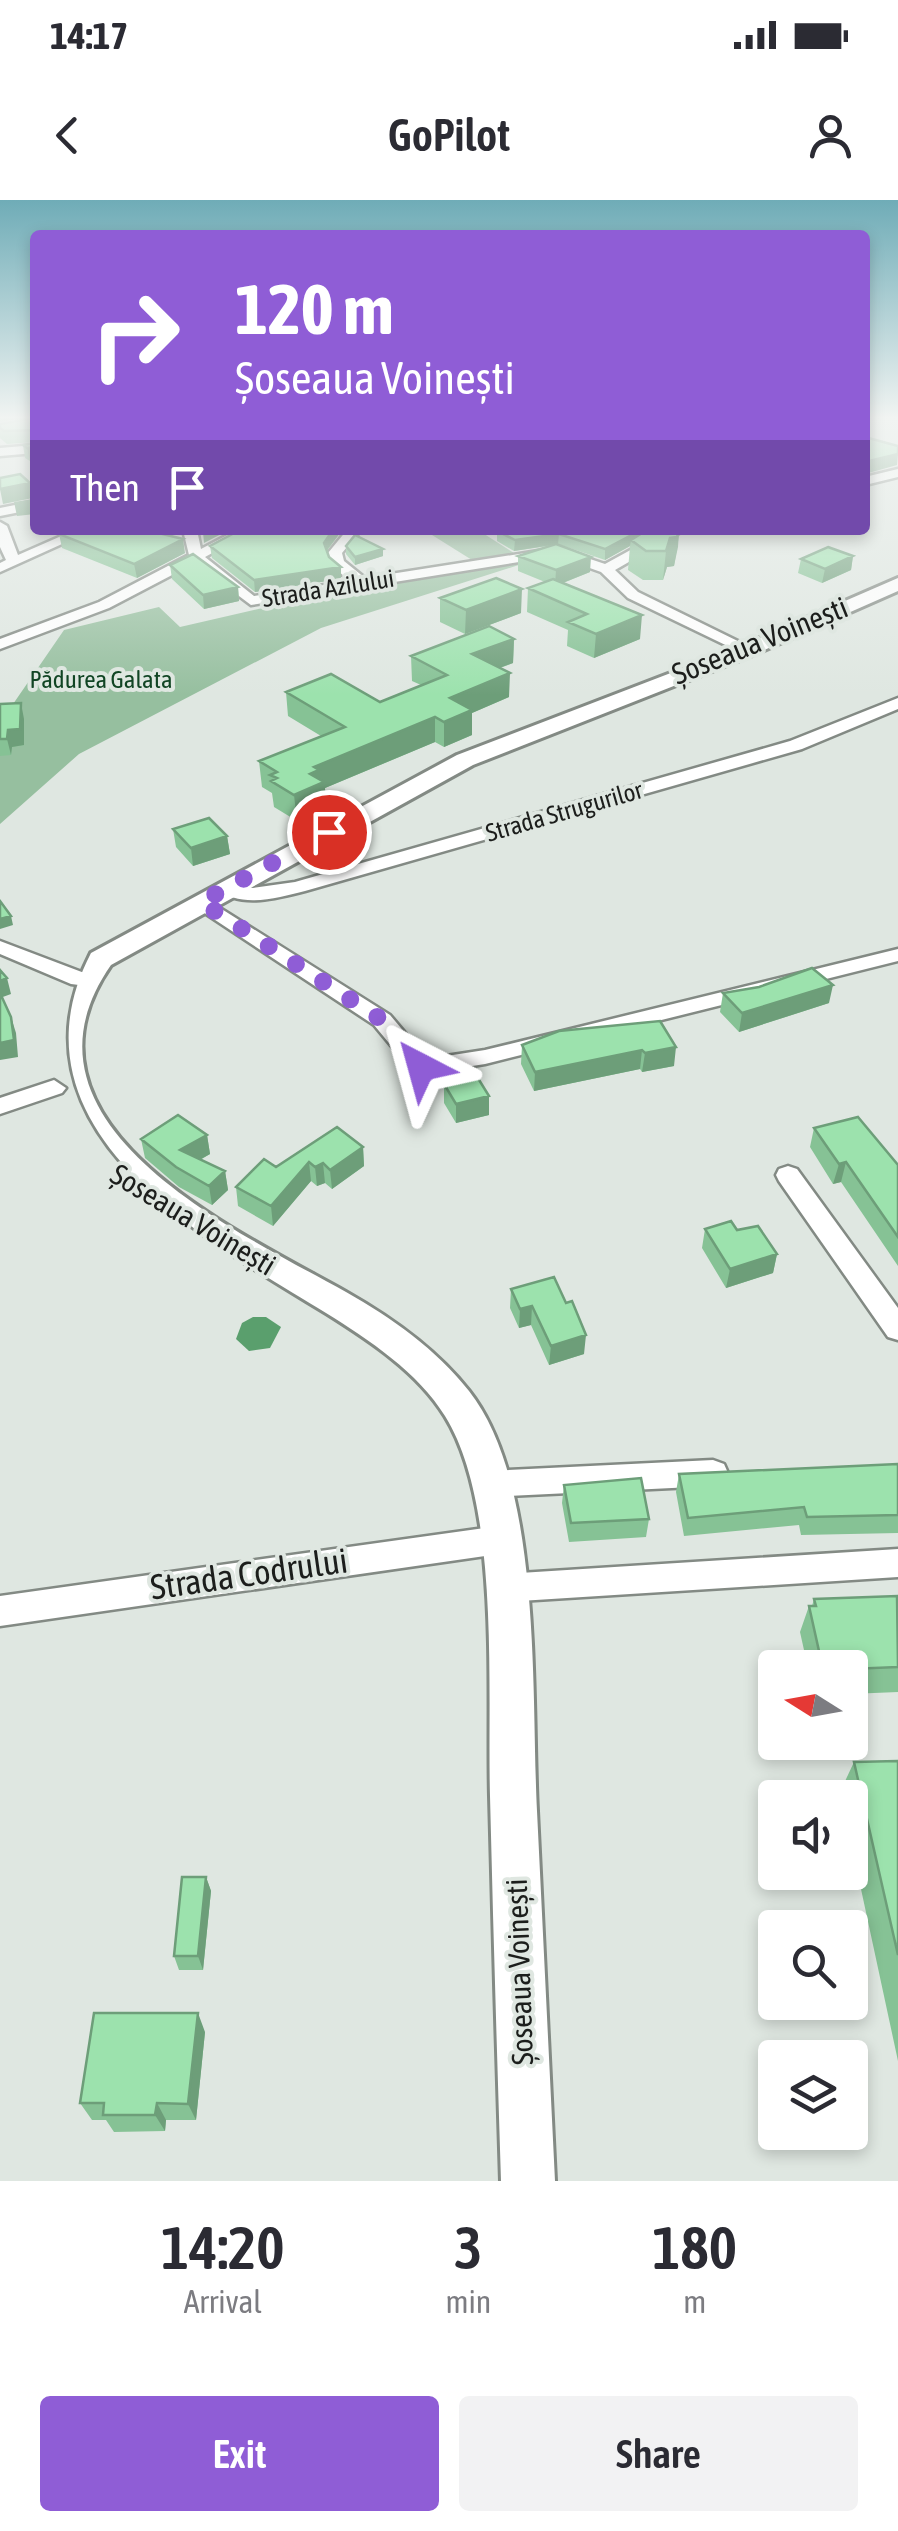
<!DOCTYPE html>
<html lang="en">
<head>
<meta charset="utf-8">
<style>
  body { margin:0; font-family:"Asap Condensed",sans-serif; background:#f2f2f3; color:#2b2b33; height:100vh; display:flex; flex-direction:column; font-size:38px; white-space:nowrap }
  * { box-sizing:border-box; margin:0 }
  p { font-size:32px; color:#7c7c81 }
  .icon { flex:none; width:55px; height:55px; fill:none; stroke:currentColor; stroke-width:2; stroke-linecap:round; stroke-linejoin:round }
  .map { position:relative; height:1981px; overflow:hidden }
  .panel { display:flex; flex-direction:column; background:#fff; flex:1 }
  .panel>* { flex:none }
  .banner { position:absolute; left:30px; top:30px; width:840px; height:305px; border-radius:10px; box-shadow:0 5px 15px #0003; background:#8f5dd6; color:#fff; overflow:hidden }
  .needle { width:65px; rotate:281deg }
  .fabs { position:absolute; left:758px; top:1450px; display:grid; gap:20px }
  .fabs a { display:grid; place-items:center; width:110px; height:110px; border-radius:10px; background:#fff; box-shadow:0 5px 15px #0003; font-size:50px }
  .pin { position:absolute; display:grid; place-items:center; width:85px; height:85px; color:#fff; margin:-42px; border:5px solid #fff; border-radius:50%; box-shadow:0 2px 10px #0007 }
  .me { position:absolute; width:110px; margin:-55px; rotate:321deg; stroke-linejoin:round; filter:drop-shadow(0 0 8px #0008) }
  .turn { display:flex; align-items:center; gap:35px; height:210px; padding:0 40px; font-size:45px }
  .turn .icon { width:130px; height:130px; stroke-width:2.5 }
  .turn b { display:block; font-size:70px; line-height:85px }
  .then { display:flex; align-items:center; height:95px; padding:0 40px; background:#0003; gap:20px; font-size:38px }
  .eta { display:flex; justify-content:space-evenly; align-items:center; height:170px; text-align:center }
  .eta b { font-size:60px; font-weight:600; line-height:70px }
  .cta { display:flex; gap:20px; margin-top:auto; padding:20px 40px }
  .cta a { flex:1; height:115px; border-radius:10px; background:#8f5dd6; color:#fff; font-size:40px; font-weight:600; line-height:115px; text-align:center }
  .cta a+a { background:#f2f2f3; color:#2b2b33 }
  .status { display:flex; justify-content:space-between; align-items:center; height:70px; padding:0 50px; background:#fff; direction:ltr }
  .status svg { height:28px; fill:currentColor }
  header { display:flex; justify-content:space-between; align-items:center; height:130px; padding:0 40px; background:#fff; font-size:45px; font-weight:600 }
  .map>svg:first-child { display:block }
  .green { fill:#96bf9f }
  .water { fill:#5a9f6d }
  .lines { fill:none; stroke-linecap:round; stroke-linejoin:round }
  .minor-casing { stroke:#838a84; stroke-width:5 }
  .major-casing { stroke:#838a84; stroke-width:6 }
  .minor { fill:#fff; fill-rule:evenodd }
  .major { fill:#fff; fill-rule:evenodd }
  .wall { fill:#86c295 }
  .shaded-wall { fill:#6d9e79 }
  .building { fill:#9ce2ad; stroke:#6d9e79; stroke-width:2.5 }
  .route { stroke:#8f5dd6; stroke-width:18; stroke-dasharray:0 32.4 }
  .labels { text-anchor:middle; stroke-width:8; stroke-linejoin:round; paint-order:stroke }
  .far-street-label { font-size:25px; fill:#1c1e1c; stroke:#dfe7e1 }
  .far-park-label { font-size:25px; fill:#114524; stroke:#dfe7e1 }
  .street-label { font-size:30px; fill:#1c1e1c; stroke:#dfe7e1 }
  .near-street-label { font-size:35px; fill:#1c1e1c; stroke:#dfe7e1 }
</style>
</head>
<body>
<div class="status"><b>14:17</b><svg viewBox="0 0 49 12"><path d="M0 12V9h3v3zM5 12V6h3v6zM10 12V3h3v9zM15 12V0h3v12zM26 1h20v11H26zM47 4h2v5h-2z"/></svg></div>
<header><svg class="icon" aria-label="back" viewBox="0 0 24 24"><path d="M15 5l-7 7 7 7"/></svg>GoPilot<svg class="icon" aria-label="person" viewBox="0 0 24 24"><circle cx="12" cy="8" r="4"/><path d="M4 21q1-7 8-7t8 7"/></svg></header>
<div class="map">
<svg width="898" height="1981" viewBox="0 0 898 1981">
  <rect width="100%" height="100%" fill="#dfe7e1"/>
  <path class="green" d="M424 330H478L528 362 321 428 79 554 0 624V523L64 430 159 407 180 427 472 360Z"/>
  <path class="water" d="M253 1117H266L281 1127 270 1148 249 1151 236 1139 242 1123Z"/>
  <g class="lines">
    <g class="minor-casing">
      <path id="minor" d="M35 245V253L0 256V248Z
        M898 269V277L865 285V277Z
        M35 301V309L0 316V308Z
        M0 322 7 326 18 355 75 330H93L0 372V363L6 360 0 347Z
        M183 330H197L201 349 237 330H254L205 357 254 396 350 381 332 366 328 353 347 330H361L342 353 344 361 365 378 557 348 605 364 667 330H684L615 370 638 392 756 450 742 453 628 398 601 372 556 356 251 405 195 363 109 408 0 449V439L99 402 189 355Z
        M898 498V509L802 549 305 691C277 698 240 709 216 688L226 682 253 688 295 682 790 541Z
        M201 696 390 815 427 859 485 850 898 749V761L485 864 421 874 413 872 374 825 194 706 191 702Z
        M0 741 87 774 90 779 79 785 71 784 0 754Z
        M54 880 66 888 62 893 0 914V898Z
        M788 966 797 969 898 1108V1140L888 1137 779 981 776 975 779 969Z
        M713 1260 724 1264 728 1273 724 1282 713 1286 490 1297 479 1293 475 1284 479 1275 490 1271Z
        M499 1326 510 1330 515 1340 510 1350 499 1354 0 1426V1396Z
        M898 1349V1377L504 1402 493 1398 488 1388 493 1378 504 1374Z"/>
    </g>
    <g class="major-casing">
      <path id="major" d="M898 378V391L755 454 473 565 111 765C0 924 239 1032 346 1092 392 1118 436 1149 469 1191 543 1285 531 1494 537 1611 543 1734 549 1858 555 1981H501C497 1853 493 1724 490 1596 487 1491 501 1306 445 1216 418 1172 369 1140 326 1113 208 1041 0 929 91 753L457 555 741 446Z"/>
    </g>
    <use href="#minor" class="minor"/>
    <use href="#major" class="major"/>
  </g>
  <path class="wall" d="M35 218V242L7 244 0 238V224Z
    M35 243V261H30L25 258 23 245Z
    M240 330H339L340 333 327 351 341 379 255 392 212 358 210 346Z
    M499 330H680L674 366 667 367 663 380H643L628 370 630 346 605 360 558 344 590 372 563 383 640 439 594 458 567 446 568 430 527 412 528 388 545 382 518 371V356L555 345 514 351 497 341V331Z
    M59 334 185 353 137 378 62 348Z
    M346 346 383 349V356L355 365 346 354Z
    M853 356 851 370 822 383 798 373 801 359Z
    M170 365 238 387 239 401 204 409 172 379Z
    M440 398 521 413 465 434 440 422Z
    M514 439 513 463 500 468 509 497 472 513V535L444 547 435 542 325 588 326 608 297 621 274 607 272 593 262 587 259 561 321 536 288 516 286 492 380 502 421 485 412 481 411 456Z
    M0 504 24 519V545L12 547 11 555 0 556Z
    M173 629 227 636 230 654 193 666 176 647Z
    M723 793 829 803 739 832 720 812Z
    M660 821 674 866 642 872 640 869 534 891 521 864 522 845Z
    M444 884 489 896V915L456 923 444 903Z
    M814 928 898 965V1066L841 982 833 984 810 947Z
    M207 935 210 954 200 960 225 971 228 990 212 1005 179 987 145 958 141 939Z
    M363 947 364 966 332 989 325 983 317 986 311 981 273 1026 238 1006 236 987 276 967Z
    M705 1029 737 1030 777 1054 773 1073 726 1088 702 1048Z
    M511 1089 566 1103 584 1154 549 1165 531 1125 519 1128 510 1108Z
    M898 1264V1333L801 1335 799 1325 684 1336 676 1292 679 1274Z
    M564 1285 649 1319 646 1337 569 1342 562 1303Z
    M814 1399 898 1400V1492L850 1494V1468H808L800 1432 809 1406H812Z
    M898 1561V1861L850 1638V1598H841L840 1592 854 1562Z
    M206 1677 211 1691 203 1770H179L174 1756Z
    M205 1832 196 1920H166L165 1931 114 1932 106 1920H92L80 1903Z"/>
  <path class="shaded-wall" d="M0 218H26L0 222Z
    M35 247V261H30L27 248Z
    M898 254 897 265 865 274V262Z
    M30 283 33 298 3 304 0 289Z
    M35 299V314L17 316 14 302Z
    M206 330H229L204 343 203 332Z
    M333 330H339L340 333 324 354V343Z
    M641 330H648L631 340 630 346 605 360V349Z
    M679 330 678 347 674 366 667 367 663 380 666 351 670 338Z
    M559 334 558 344 514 351 515 340Z
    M183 339 185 353 137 378 134 364Z
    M383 349V356L355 365V357Z
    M853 356 851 370 822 383 825 369Z
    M591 357 590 372 555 386 556 370Z
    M341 367V379L255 392 254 380Z
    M238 387 239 401 204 409 203 395Z
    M522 389 521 413 465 434 466 410Z
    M642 415 640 439 594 458 596 434Z
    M514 439 513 463 472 478V454Z
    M510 473 509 497 472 513V535L444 547V522L450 498Z
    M21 503 24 519V545L12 547 11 555 7 539 8 530Z
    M435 517V542L325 588 326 608 297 621 294 595 314 567Z
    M227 636 230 654 193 666 191 648Z
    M11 716 13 725 0 729V719Z
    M7 778 11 794 0 798V781Z
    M833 785 829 803 739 832 742 813Z
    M11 817 16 833 18 857 0 860V843Z
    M676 847 674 866 642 872 645 853Z
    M642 850 640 869 534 891 535 872Z
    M489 896V915L456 923V904Z
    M207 935 210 954 183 969 180 950Z
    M363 947 364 966 332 989 330 970Z
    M309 962 311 981 273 1026 271 1006Z
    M846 962 841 982 833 984 839 964Z
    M323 963 325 983 317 986 315 967Z
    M225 971 228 990 212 1005 209 986Z
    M777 1054 773 1073 726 1088 730 1069Z
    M532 1106 531 1125 519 1128 520 1109Z
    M586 1135 584 1154 549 1165 551 1146Z
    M206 1677 211 1691 203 1770 198 1756Z
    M198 1813 205 1832 196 1920 188 1904Z
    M157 1903 166 1920 165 1931 155 1915Z"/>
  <path class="building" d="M33 218H35V230L4 231 0 228V224Z
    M865 237 898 246V254L865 262Z
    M35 243V247L27 248 23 245Z
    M20 274 30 283 0 289V278Z
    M68 330H146L183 339 134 364 59 334Z
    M240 330H333L324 343 329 357 341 367 254 380 210 346Z
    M641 330 605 349 559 334 515 340 497 331Z
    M647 330H679L677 337 670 338 666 351H646L631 340Z
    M355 335 383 349 355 357 346 346Z
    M556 344 591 357 556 370 518 356Z
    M828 347 853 356 825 369 801 359Z
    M193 354 238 387 203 395 170 365Z
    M496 378 522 389 466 410 440 398Z
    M553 379 642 415 596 434 568 422 587 414 528 388Z
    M489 426 514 439 472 454 510 473 450 498 472 510 444 522 435 517 314 567 319 570 310 574 324 582 294 595 271 581 277 578 270 575 277 572 259 561 345 527 286 492 331 474 380 502 447 475 411 456Z
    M21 503 20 529 8 530 7 539H0V504Z
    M209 618 227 636 191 648 173 629Z
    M0 701 11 716 0 719Z
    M812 768 833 785 742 813 723 793 759 787Z
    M0 770 7 778 0 781Z
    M0 793 11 817 14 840 0 843Z
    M660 821 676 847 645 853 642 850 535 872 522 845 559 831Z
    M476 875 489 896 456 904 444 884Z
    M178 915 207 935 180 950 225 971 209 986 176 967 141 939Z
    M858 917 898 965V1037L846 962 839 964 814 928Z
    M337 927 363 947 330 970 323 963 315 967 309 962 271 1006 236 987 264 959 276 967Z
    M731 1021 737 1030 758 1026 777 1054 730 1069 705 1029Z
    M554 1077 566 1103 572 1101 586 1135 551 1146 532 1106 520 1109 511 1089Z
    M898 1264V1315L807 1317 804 1307 688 1318 679 1274Z
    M641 1278 649 1319 571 1323 564 1285Z
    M897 1396 898 1467 850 1469V1468H831L829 1459 821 1460 809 1406H816L814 1399Z
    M898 1561V1755L854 1562Z
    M182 1677H206L198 1756H174Z
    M94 1813H198L188 1904 157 1903 155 1915H103L104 1903H80Z"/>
  <linearGradient id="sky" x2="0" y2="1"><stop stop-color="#6facb7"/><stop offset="0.44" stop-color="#f1f4f2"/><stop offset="1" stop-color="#f1f4f2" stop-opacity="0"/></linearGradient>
  <rect width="898" height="495" fill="url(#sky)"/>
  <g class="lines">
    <path class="route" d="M329 632 201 702 382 820 421 867"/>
  </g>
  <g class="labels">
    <g class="far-street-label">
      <text transform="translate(328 388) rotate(-9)" y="9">Strada Azilului</text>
      <text transform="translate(564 611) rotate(-16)" y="9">Strada Strugurilor</text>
    </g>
    <g class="far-park-label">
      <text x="101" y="488">Pădurea Galata</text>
    </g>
    <g class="street-label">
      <text transform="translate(760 441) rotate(-22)" y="10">Șoseaua Voinești</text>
      <text transform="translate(193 1020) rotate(31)" y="10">Șoseaua Voinești</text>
      <text transform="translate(520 1772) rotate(-92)" y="10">Șoseaua Voinești</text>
    </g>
    <g class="near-street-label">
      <text transform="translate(249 1374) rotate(-8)" y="12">Strada Codrului</text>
    </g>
  </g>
</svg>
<div class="fabs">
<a><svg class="needle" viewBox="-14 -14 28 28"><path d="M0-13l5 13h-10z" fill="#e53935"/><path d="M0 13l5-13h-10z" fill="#7c7c81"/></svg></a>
<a><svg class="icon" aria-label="sound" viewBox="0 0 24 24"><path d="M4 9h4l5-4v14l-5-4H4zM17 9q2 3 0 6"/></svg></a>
<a><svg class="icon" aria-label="search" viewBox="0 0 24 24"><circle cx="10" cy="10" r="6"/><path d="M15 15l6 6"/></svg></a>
<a><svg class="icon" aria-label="layers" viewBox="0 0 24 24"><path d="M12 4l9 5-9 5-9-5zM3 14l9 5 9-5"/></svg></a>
</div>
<div class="pin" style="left:329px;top:632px;background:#d93025"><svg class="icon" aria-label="arrive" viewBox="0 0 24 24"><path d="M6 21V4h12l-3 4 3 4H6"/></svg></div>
<svg class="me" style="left:421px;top:867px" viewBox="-20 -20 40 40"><path d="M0-17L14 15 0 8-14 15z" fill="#8f5dd6" stroke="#fff" stroke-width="4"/></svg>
<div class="banner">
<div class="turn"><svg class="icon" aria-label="right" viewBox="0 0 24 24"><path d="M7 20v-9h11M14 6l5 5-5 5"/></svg><div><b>120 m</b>Șoseaua Voinești</div></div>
<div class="then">Then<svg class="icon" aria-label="arrive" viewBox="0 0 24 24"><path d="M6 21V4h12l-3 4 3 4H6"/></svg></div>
</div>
</div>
<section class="panel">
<div class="eta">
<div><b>14:20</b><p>Arrival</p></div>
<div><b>3</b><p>min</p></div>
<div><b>180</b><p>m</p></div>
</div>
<div class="cta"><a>Exit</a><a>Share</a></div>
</section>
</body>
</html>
